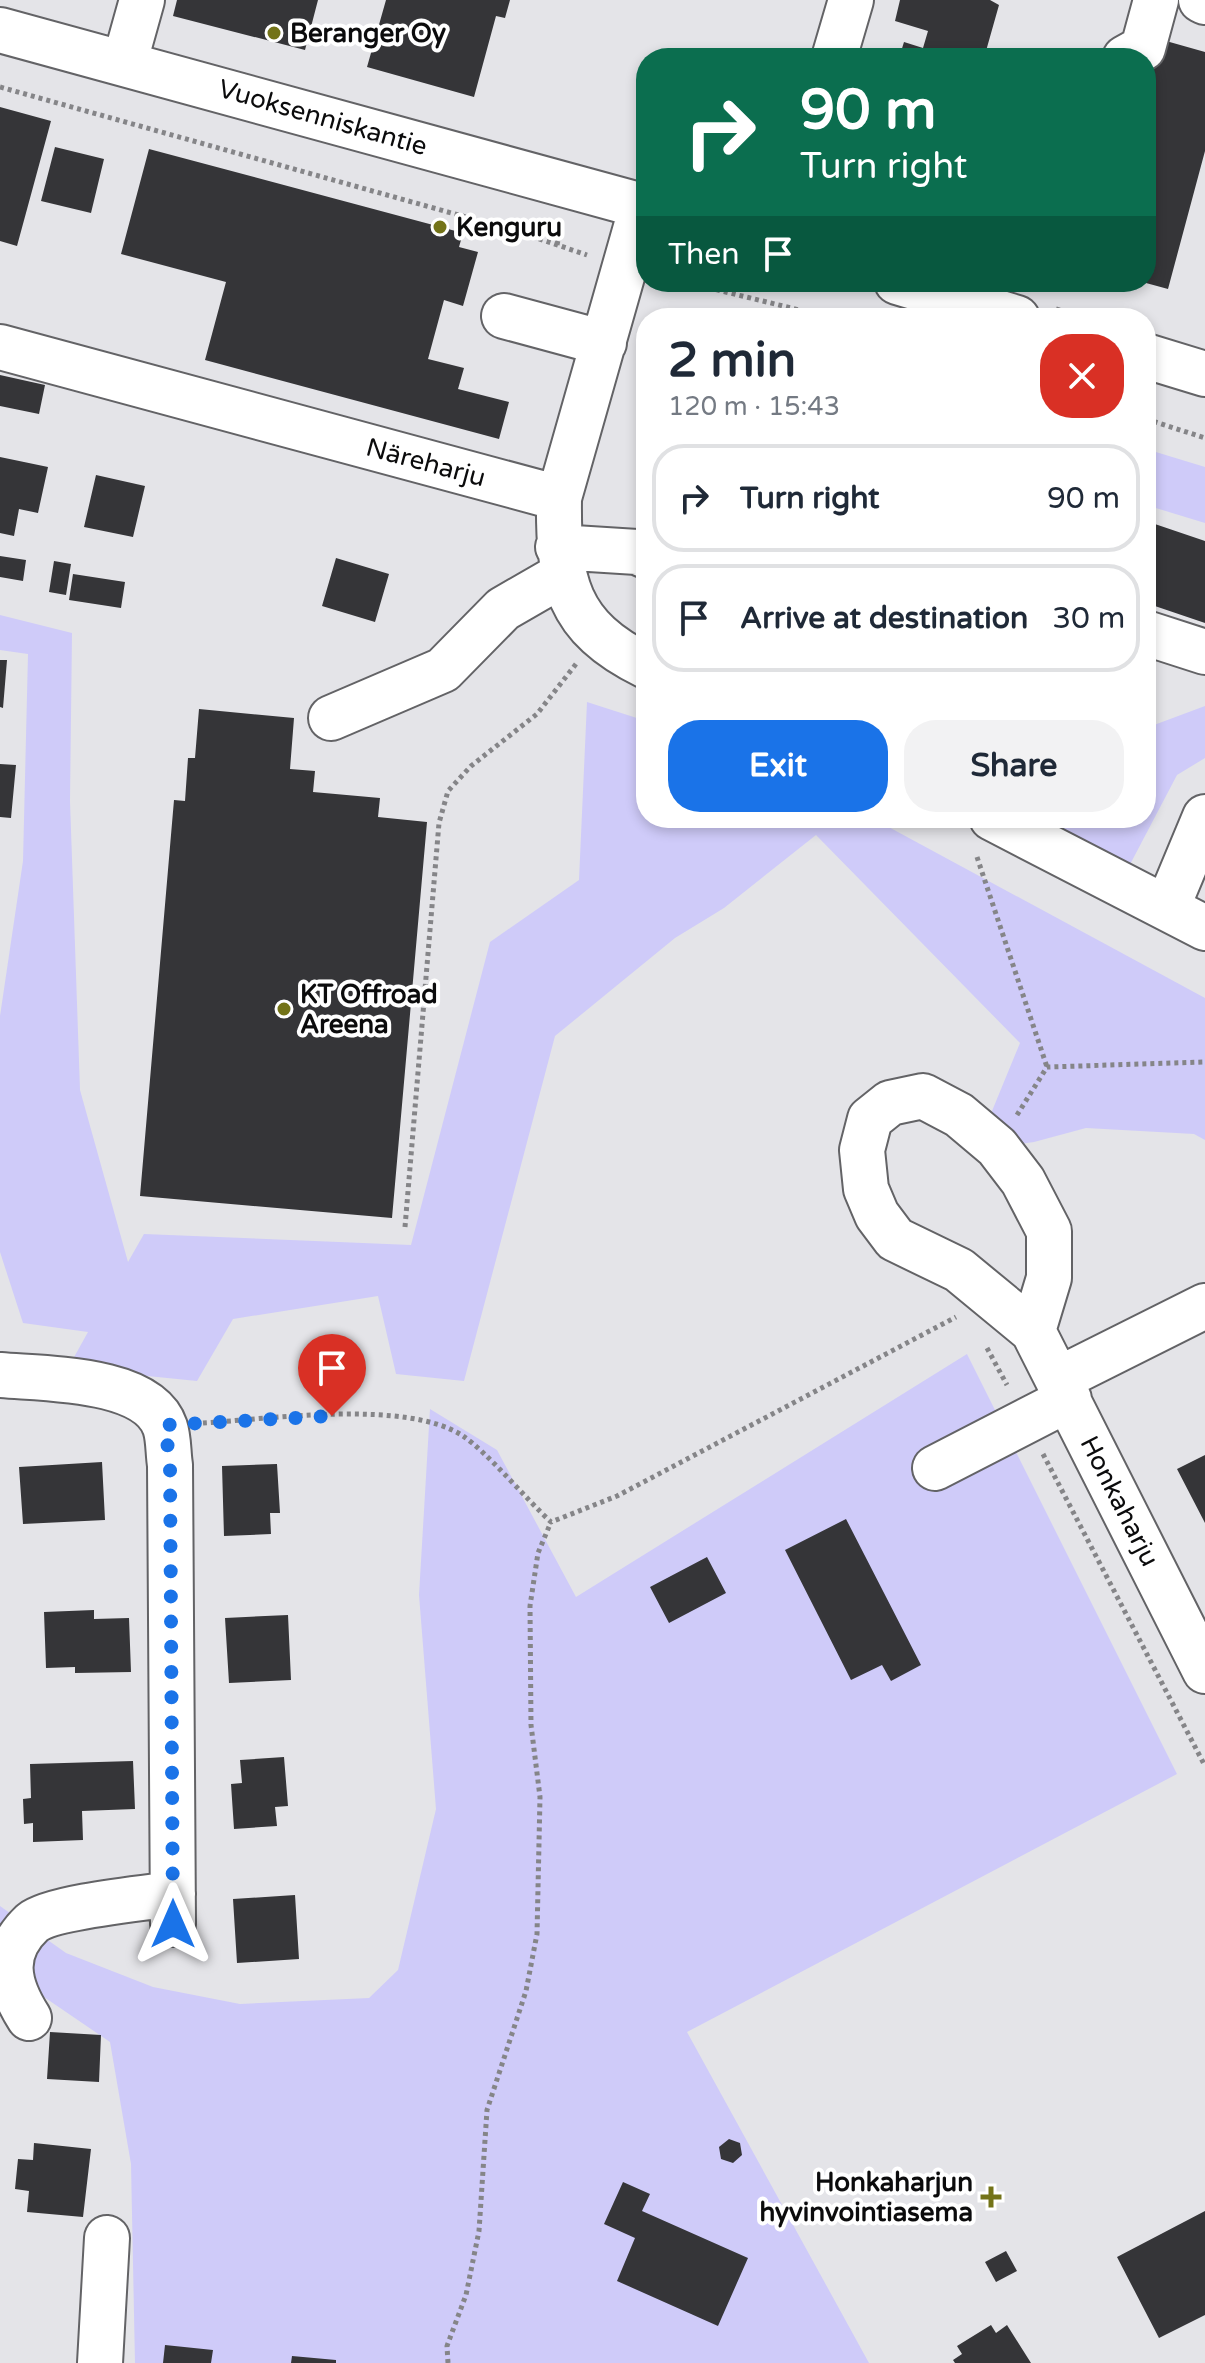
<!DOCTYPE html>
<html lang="en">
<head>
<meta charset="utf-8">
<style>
  body { margin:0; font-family:"Varela Round",sans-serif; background:#f2f2f3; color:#1f2937; height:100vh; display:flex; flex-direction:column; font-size:30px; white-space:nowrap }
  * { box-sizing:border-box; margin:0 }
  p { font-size:26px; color:#747a83 }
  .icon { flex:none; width:44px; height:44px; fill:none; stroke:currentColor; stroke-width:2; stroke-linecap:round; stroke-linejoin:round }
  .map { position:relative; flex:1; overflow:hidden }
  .side { position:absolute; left:636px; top:308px; width:520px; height:520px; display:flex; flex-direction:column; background:#fff; border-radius:32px; box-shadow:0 4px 12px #0003 }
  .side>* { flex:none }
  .banner { position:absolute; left:636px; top:48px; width:520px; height:244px; border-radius:32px; box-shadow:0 4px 12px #0003; background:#0b6e4f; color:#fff; overflow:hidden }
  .pin { position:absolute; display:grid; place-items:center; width:68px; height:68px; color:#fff; margin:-82px -34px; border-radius:50% 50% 50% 0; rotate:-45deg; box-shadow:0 0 8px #0007 }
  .pin .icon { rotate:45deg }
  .me { position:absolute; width:88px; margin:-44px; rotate:0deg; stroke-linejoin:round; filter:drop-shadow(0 0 6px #0008) }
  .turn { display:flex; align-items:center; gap:28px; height:168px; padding:0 32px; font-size:36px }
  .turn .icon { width:104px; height:104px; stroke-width:2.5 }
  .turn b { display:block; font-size:56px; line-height:68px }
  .then { display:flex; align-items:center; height:76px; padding:0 32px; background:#0003; gap:16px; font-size:30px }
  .round { display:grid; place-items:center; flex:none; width:84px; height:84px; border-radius:32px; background:#f2f2f3 }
  .overview { display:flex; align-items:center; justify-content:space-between; height:136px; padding:0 32px }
  h1 { font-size:48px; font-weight:800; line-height:60px }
  .cta { display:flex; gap:16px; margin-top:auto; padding:16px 32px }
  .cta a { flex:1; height:92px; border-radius:32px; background:#1a73e8; color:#fff; font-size:32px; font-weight:800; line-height:92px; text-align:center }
  .cta a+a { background:#f2f2f3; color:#1f2937 }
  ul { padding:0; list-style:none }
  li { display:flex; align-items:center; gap:24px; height:108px; margin:0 16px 12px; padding:0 16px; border:4px solid #e0e1e3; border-radius:32px }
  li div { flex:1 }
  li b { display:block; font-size:30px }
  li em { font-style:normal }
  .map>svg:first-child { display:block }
  .green { fill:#cfcbf9 }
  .building { fill:#353538 }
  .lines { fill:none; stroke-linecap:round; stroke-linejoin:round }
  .minor-casing { stroke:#636366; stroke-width:48 }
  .path { stroke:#858588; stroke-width:5; stroke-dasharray:4 4; stroke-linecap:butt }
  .minor { stroke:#fff; stroke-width:44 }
  .route { stroke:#1a73e8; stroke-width:14; stroke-dasharray:0 25.2 }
  .poi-dot { fill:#737318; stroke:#fff; stroke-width:3 }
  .labels { text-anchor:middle; stroke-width:8; stroke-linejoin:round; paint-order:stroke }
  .poi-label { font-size:26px; font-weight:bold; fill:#0b0b0c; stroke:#fff; text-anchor:start }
  .street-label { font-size:26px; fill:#0b0b0c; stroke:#fff }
</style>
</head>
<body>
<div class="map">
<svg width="1205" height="2363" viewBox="0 0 1205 2363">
  <rect width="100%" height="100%" fill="#e4e4e8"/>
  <path class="green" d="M1146 449 1205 467V523L1146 505Z
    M0 615 72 633 70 801 80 1090 128 1262 144 1234 411 1245 490 942 579 880 587 702 646 721V818H872L1205 998V1140L1194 1134 1086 1128 1034 1142 1005 1146 992 1111 1020 1043 816 835 724 908 675 938 555 1036 464 1381 396 1374 378 1296 233 1319 197 1381 68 1368 88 1332 23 1323 0 1252V1016L23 861 28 654 0 650Z
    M1205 706V758L1177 775 1125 874 1022 818H1146V728Z
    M967 1354 1177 1774 687 2032 869 2363H135L131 2164 110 2042 0 1967V1906L66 1953 153 1987 240 2004 369 1998 398 1970 436 1809 419 1595 430 1409 497 1450 576 1597Z"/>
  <path class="building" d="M177 0H318L305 50 173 16Z
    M386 0H510L505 18 496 16 474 97 367 67Z
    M900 0H990L999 5 986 51 976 48 973 58H899L904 42 923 48 928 31 895 21Z
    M1159 39 1205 52V151L1168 289 1146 283V88Z
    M0 107 51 121 17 246 0 241Z
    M55 147 104 159 91 213 41 201Z
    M149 149 463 233 459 247 478 252 463 306 444 300 428 359 464 368 458 389 509 402 499 439 205 360 226 282 121 254Z
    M0 375 45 385 39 414 0 406Z
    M0 457 48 467 38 513 19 509 14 536 0 533Z
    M96 475 145 486 133 537 84 527Z
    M1146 521 1205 541V623L1146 603Z
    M0 556 26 560 23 581 0 577Z
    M336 558 389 574 375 622 322 606Z
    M54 561 71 564 66 595 49 592Z
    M73 574 125 582 121 608 69 600Z
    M0 660H7L3 708 0 707Z
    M199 709 294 718 290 769 315 771 313 792 380 798 378 817 427 822 392 1218 140 1196 174 800 185 801 188 758H195Z
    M0 764 16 765 11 818 0 817Z
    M1205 1455V1523L1177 1469Z
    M102 1462 105 1520 23 1524 19 1467Z
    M277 1464 280 1513H270L271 1534 224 1536 222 1466Z
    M846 1519 921 1665 891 1681 882 1665 851 1680 785 1550Z
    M707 1557 726 1593 669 1623 650 1587Z
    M94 1610V1619L129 1618 131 1672 75 1673V1667L46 1668 44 1612Z
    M288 1615 291 1680 229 1683 225 1618Z
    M284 1757 288 1806 275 1807 277 1826 234 1829 231 1784 242 1783 240 1760Z
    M133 1761 135 1809 82 1811 83 1840 33 1842V1823L24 1824 23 1799 31 1798 30 1764Z
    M295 1895 299 1959 237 1963 233 1899Z
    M50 2032 101 2035 99 2082 47 2079Z
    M729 2139 740 2143 742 2155 733 2163 721 2159 719 2147Z
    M34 2143 91 2149 83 2217 27 2212 29 2191 15 2189 18 2159 33 2160Z
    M623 2182 650 2194 642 2211 748 2258 718 2326 617 2281 635 2238 604 2224Z
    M1205 2211V2315L1159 2338 1117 2257Z
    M1006 2251 1017 2271 996 2282 985 2262Z
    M991 2325 996 2333 1007 2325 1031 2363H955L953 2360 962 2354 957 2346Z
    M165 2345 213 2350 211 2363H163Z
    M292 2356 336 2360V2363H291Z"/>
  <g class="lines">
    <g class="minor-casing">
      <path id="minor" d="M1201 0 1205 2
        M0 30 646 207
        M834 58 851 0
        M1125 58 1143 48 1156 0
        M125 61 142 0
        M897 282 1017 318
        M504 316 604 343
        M0 347 559 498 642 206
        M1146 356 1205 374
        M559 498C558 581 566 627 646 666
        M558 547 637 552 646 556
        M1146 633 1205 652
        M331 718 443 670 503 609 562 575
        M992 818 1205 928
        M1167 908 1205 817
        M1033 1331 1049 1278V1231L1023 1181 997 1147 959 1115 923 1096 890 1103 870 1119 862 1150 866 1189 877 1215 895 1239 959 1270 1033 1331 1205 1671
        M0 1375C44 1379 148 1377 165 1427 169 1439 168 1453 170 1465L173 1924
        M1059 1379 1205 1306
        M935 1468 1069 1399
        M29 2018C8 1985 0 1953 32 1923 51 1907 145 1898 173 1894
        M100 2363 107 2238"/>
    </g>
    <path class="path" d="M0 87 516 231 587 255
      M557 245 562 222
      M685 282 832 318
      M1056 309 1086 318
      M1146 419 1205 438
      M977 857 1047 1067
      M1017 1115 1047 1067 1205 1062
      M405 1227 439 823 448 791 471 766 537 714 576 664
      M987 1348 1007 1385
      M203 1423C270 1419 407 1399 463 1436 488 1453 526 1499 551 1522L617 1496 956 1317
      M1043 1454 1205 1766
      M448 2363 447 2346 466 2295 479 2231 487 2110 526 1991 537 1934 540 1797 531 1725 530 1606 538 1553 551 1522"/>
    <use href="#minor" class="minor"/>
  </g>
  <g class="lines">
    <path class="route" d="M173 1924 170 1465 165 1425 332 1416"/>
  </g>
  <g class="poi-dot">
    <circle cx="274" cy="33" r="8"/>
    <circle cx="440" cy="227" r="8"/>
    <circle cx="284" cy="1009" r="8"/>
    <path d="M987 2185h8v8h8v8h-8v8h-8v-8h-8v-8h8z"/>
  </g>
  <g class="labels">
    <g class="poi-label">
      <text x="290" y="42">Beranger Oy</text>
      <text x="456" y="236">Kenguru</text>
      <text x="300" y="1003">KT Offroad<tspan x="300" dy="30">Areena</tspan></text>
      <text x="973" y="2191" text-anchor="end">Honkaharjun<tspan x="973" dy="30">hyvinvointiasema</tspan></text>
    </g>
    <g class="street-label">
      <text transform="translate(323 117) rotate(16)" y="9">Vuoksenniskantie</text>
      <text transform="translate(426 462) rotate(15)" y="9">Näreharju</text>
      <text transform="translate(1120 1501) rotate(63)" y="9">Honkaharju</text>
    </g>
  </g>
</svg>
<div class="pin" style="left:332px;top:1416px;background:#d93025"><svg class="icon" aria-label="arrive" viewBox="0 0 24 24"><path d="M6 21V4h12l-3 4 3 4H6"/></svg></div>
<svg class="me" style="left:173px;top:1924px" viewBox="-20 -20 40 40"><path d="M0-17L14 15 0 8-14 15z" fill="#1a73e8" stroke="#fff" stroke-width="4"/></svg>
<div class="banner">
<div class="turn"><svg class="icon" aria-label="right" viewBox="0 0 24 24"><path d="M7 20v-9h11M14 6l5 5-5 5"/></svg><div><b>90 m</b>Turn right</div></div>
<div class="then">Then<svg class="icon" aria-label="arrive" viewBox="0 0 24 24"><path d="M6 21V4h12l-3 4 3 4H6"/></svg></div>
</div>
<section class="side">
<div class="overview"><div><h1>2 min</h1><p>120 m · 15:43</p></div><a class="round" style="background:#d93025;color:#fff"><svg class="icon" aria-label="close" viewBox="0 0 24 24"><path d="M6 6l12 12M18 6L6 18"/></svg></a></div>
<ul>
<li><svg class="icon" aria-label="right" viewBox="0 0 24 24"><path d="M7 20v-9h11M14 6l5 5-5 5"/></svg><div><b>Turn right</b></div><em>90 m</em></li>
<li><svg class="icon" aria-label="arrive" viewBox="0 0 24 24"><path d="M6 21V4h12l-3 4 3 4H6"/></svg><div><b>Arrive at destination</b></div><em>30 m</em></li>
</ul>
<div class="cta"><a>Exit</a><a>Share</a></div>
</section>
</div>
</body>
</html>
